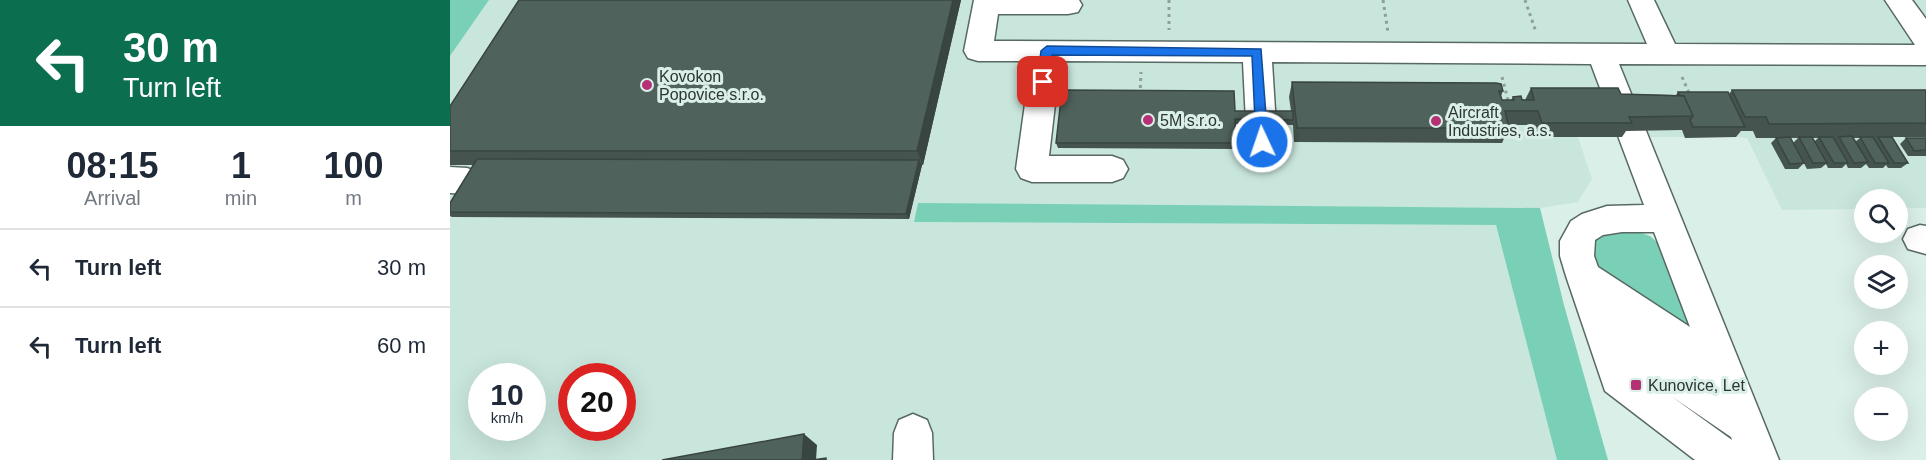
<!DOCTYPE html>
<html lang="en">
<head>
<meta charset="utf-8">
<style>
  body { margin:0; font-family:Arial,sans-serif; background:#f6f6f7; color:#1f2937; height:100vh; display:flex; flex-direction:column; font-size:22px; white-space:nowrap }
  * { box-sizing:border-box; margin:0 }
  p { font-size:20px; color:#747a83 }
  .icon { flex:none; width:33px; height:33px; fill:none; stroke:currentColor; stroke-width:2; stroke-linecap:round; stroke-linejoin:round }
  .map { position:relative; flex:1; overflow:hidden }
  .drawer { display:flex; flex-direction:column; background:#fff; width:450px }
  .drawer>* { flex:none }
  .banner { background:#0b6e4f; color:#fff; overflow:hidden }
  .tools { position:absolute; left:1404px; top:189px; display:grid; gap:12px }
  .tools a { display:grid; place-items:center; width:54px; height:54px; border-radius:50%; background:#fff; box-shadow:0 6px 24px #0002; font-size:30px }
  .speed { position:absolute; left:18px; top:363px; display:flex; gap:12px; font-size:30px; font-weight:700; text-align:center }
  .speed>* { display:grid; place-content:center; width:78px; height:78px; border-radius:50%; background:#fff; box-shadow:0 6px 24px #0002; line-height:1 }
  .speed small { font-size:15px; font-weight:400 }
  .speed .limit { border:9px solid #d22; background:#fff; color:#111 }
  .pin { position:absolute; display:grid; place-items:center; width:51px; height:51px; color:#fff; margin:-26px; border-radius:12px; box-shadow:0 3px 9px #0006 }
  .me { position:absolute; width:66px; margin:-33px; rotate:357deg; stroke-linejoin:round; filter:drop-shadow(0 0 4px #0008) }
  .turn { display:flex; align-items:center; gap:21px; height:126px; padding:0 24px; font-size:27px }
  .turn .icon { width:78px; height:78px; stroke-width:2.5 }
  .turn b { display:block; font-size:42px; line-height:51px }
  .eta { display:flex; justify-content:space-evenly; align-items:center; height:102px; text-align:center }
  .eta b { font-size:36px; font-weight:700; line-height:42px }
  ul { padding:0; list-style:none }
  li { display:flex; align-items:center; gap:18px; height:78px; padding:0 24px; border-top:2px solid #e0e1e3 }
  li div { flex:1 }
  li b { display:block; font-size:22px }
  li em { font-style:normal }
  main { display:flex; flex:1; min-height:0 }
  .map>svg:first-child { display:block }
  .built { fill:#c9e6dc; fill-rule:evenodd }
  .green { fill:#7ad0b7 }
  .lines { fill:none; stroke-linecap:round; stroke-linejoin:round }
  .minor-casing { stroke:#576963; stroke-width:3 }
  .path { stroke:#8f9e99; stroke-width:3; stroke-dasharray:3 4; stroke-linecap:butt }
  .minor { fill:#fff; fill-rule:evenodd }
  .wall { fill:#45544f; fill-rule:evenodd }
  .shaded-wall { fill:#384540 }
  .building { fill:#50625c; stroke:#384540; stroke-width:1.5 }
  .route { fill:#1a73e8; stroke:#114b97; stroke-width:1.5 }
  .poi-dot { fill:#b53075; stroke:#daefe8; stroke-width:2 }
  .labels { text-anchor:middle; stroke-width:6; stroke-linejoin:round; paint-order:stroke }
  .poi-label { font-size:16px; fill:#2d3532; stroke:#daefe8; text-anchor:start }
</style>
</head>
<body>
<main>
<section class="drawer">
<div class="banner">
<div class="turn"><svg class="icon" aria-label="left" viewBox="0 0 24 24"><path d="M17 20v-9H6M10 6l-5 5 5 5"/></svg><div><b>30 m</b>Turn left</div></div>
</div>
<div class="eta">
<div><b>08:15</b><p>Arrival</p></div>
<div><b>1</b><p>min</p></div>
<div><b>100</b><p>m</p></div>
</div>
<ul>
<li><svg class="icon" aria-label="left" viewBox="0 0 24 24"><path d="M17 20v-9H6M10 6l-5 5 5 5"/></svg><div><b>Turn left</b></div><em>30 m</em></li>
<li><svg class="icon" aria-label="left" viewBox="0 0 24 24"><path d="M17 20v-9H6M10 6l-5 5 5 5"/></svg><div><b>Turn left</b></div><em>60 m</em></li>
</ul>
</section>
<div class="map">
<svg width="1476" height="460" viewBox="0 0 1476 460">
  <rect width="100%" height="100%" fill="#daefe8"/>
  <path class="built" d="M39 0H1476V208H1448V200H1414V209L1332 210 1297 138 1286 137H1128L1142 179 1128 202 1090 208 468 204 464 222 1046 225 1109 460H0V56ZM32 376H82V428H32ZM122 376H172V428H122Z"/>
  <path class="green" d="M0 0H39L0 56Z
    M468 203 1090 208 1114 305 1158 460H1107L1046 225 464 222Z
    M1186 231 1200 236 1209 244 1247 334 1144 268 1143 241 1156 232Z"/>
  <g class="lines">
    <g class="minor-casing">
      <path id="minor" d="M524 0H629L632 5 628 12 618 14H548L544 41 1197 44 1178 0H1204L1225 44 1465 45 1435 0H1462L1476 19V65L1169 64 1329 460H1245L1155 391 1116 276 1110 256V241L1121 221 1132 214 1157 206 1194 205 1141 64 822 62 827 142 823 150 812 154 801 150 797 142 793 62 610 61 599 156H662L673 160 678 169 673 178 662 182H582L571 178 566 169 581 61H528L518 58 514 51ZM1172 232H1204L1240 327 1148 267 1144 256 1145 240 1153 235ZM1221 396 1281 437 1282 440Z
        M0 167 17 168 28 172 33 181 28 190 17 194 0 193Z
        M1470 225 1476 226V254L1458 249 1453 239 1458 229Z
        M463 414 477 420 482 433 483 460H443L444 433 449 420Z"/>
    </g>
    <path class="path" d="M719 0V30
      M933 0 938 32
      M1075 0 1086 32
      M1052 77 1059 104
      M1232 77 1240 95
      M690 95 691 72"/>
    <use href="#minor" class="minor"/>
  </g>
  <path class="wall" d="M69 0H511L473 165H472L459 219 2 217 0 216V203L24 165H0V106Z
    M842 82 1053 91 1051 96 1052 100H1061L1063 97 1075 100 1081 88 1171 94 1226 95 1228 92 1279 94 1282 90H1476V137H1442L1458 163 1451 168H1438L1436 165 1433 168H1419L1416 164 1411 168H1398L1396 164 1392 168H1378L1376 164 1371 168 1357 169 1343 143 1348 138H1340L1354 163 1348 169H1335L1321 143 1326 138H1306L1303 131H1291L1286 137 1235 138 1232 130 1176 131 1172 137H1084L1080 125H1058L1059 128 1052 143 844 142 843 125 785 124 786 149 608 148 606 143 785 111H841L839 97ZM1362 138H1368L1364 142ZM1403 138H1410L1405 142Z
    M1456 138H1476V156H1458L1450 144Z"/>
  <path class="shaded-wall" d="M503 0H511L473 165 467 151Z
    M469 160 472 165 459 219 456 214Z
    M354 434 367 445 366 460H352Z"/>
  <path class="building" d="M69 0H503L467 151H0V106Z
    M842 82 1046 83 1051 84 1053 91H1049L1052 100H1064L1063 97 1071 96 1072 100H1084L1081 88H1168L1171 94 1234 96 1243 116 1179 117 1182 123H1092L1088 111H1055L1059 128H847Z
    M612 90 784 91 785 111H843V120L785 119 786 143H606Z
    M1282 90H1476V123L1319 124 1316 117H1295Z
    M1228 92H1278L1295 127H1243L1240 120 1243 116 1234 96 1229 95Z
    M1402 136 1418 162 1404 163 1389 137Z
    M1340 137 1354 163 1340 164 1326 138Z
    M1349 137H1362L1377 163H1363Z
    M1369 137H1383L1398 163H1384Z
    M1410 137H1423L1439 163H1425Z
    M1428 137H1442L1458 163H1444Z
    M1456 138H1476V150L1464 151Z
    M27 159 469 160 456 214 0 212V203Z
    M354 434 352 460H212Z
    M376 458V460H362Z"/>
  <path class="route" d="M597 46 811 49 818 142 812 147 806 142 802 56 602 55 599 82 593 86 587 82 591 51Z"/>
  <g class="poi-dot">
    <circle cx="197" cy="85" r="6"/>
    <circle cx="698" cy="120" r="6"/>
    <circle cx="986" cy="121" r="6"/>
    <rect x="1180" y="379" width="12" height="12" rx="3"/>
  </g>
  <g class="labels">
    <g class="poi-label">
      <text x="209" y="82">Kovokon<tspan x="209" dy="18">Popovice s.r.o.</tspan></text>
      <text x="998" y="118">Aircraft<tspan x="998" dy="18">Industries, a.s.</tspan></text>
      <text x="710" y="126">5M s.r.o.</text>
      <text x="1198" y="391">Kunovice, Let</text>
    </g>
  </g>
</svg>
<div class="tools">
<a><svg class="icon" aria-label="search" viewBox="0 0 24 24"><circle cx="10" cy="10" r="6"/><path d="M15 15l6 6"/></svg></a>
<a><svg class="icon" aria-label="layers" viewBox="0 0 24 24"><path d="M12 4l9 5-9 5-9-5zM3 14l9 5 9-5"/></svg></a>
<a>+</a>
<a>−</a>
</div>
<div class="speed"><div>10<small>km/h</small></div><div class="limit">20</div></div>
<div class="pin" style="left:593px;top:82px;background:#d93025"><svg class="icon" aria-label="arrive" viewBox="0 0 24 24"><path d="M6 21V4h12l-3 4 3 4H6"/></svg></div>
<svg class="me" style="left:812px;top:142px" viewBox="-20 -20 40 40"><circle r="17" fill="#1a73e8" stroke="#fff" stroke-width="3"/><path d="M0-11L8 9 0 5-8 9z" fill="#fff"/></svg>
</div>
</main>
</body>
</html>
